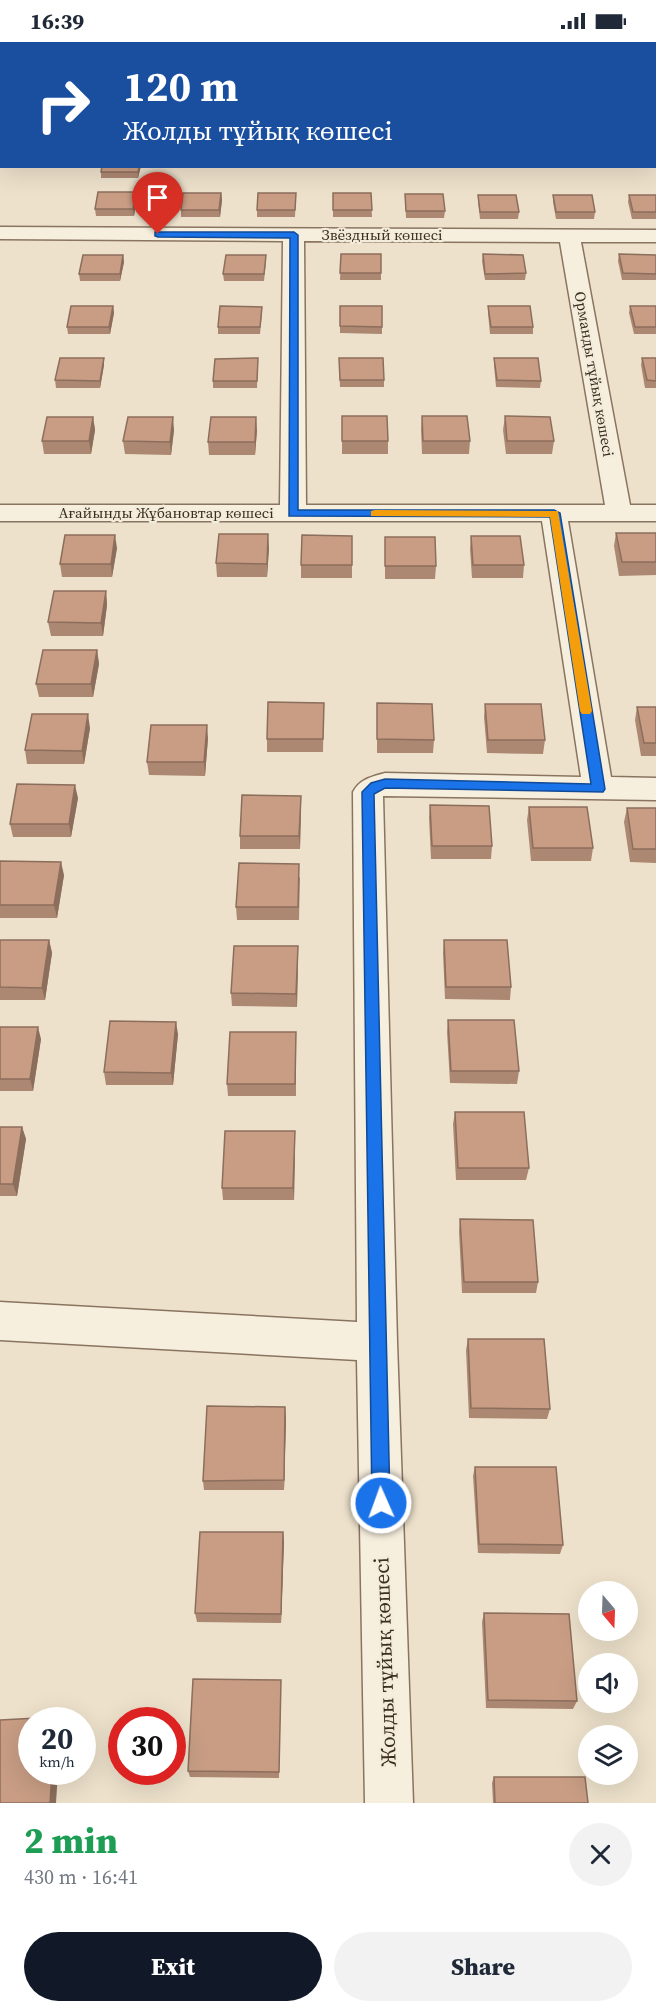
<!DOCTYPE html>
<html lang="en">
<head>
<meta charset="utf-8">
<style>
  body { margin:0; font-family:"Source Serif 4",serif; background:#f2f2f3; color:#1f2937; height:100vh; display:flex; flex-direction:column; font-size:22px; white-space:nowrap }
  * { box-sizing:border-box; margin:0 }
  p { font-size:20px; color:#747a83 }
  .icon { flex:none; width:33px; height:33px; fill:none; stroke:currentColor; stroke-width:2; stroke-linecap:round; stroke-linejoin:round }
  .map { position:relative; height:1761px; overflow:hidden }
  .sheet { display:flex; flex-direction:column; background:#fff; flex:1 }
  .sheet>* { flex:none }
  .guide { position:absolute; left:0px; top:0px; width:657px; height:126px; box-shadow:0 6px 24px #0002; background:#1a4fa0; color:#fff; overflow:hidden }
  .needle { width:39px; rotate:161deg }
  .buttons { position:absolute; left:578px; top:1539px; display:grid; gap:12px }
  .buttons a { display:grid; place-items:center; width:60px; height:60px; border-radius:50%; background:#fff; box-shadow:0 6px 24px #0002; font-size:30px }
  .speed { position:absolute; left:18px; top:1665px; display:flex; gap:12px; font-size:30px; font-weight:700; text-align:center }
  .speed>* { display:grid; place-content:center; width:78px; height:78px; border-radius:50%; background:#fff; box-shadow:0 6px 24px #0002; line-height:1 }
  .speed small { font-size:15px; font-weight:400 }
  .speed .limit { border:9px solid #d22; background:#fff; color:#111 }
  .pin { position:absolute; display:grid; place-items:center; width:51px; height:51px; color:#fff; margin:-62px -26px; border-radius:50% 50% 50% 0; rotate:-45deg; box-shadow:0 0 6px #0007 }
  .pin .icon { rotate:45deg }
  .me { position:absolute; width:66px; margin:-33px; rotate:358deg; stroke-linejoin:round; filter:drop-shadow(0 0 4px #0008) }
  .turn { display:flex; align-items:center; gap:21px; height:126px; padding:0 24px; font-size:27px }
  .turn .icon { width:78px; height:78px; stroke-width:2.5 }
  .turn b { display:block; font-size:42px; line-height:51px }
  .round { display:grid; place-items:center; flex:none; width:63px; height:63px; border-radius:32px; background:#f2f2f3 }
  .headline { display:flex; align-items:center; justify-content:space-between; height:102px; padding:0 24px }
  h1 { font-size:36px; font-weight:800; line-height:45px; color:#1e9e55 }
  .primary-button { display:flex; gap:12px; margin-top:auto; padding:12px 24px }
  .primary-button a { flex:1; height:69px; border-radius:36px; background:#111827; color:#fff; font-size:24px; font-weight:800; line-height:69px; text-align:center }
  .primary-button a+a { background:#f2f2f3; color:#1f2937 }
  .status { display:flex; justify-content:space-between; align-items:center; height:42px; padding:0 30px; background:#fff; direction:ltr }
  .status svg { height:16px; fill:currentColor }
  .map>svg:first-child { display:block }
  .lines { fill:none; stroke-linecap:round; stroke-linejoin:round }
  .minor-casing { stroke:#897460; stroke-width:3 }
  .minor { fill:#f7efde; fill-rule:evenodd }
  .wall { fill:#ac8772 }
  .shaded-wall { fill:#8c6e5c }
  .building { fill:#c89d84; stroke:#8c6e5c; stroke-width:1.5 }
  .route { fill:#1a73e8; stroke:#114b97; stroke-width:1.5 }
  .slow { fill:#f59e0b }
  .labels { text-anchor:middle; stroke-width:4.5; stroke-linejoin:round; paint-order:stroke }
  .far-street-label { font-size:15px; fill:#3a2d22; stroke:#f4ecda }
  .near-street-label { font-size:21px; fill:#3a2d22; stroke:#f4ecda }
</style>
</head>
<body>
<div class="status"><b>16:39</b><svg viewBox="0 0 49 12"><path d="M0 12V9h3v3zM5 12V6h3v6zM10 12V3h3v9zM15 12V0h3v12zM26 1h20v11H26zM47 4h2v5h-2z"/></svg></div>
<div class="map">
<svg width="656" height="1761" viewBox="0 0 656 1761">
  <rect width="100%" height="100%" fill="#ede1cb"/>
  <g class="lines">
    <g class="minor-casing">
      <path id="minor" d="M0 7H2L0 22Z
        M0 59H2V71H0Z
        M0 185 656 188V200H581L630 463H656V479H568L611 735 656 736V758L383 754 397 1300 413 1761H365L357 1318 0 1298V1260L357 1280 353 750C360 737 371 735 385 731L581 735 542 479H0V463H280L283 199 0 197ZM304 199 560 200 605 463H306Z"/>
    </g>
    <use href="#minor" class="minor"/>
  </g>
  <path class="wall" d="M141 124 138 136H101V130Z
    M221 151 222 158 220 175H181V168Z
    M296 151 295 175H257V168Z
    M333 151H371L372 175H333Z
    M405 152 445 169 444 176H406Z
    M478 153 519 170 518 177H480L478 159Z
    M553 153 595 170 594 177H556L553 160Z
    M629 153H656V177H632L628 160Z
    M137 157 134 174H96L95 167Z
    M341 212H381V238H340Z
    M483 212 526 231 525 238H485L482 219Z
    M619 212 656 213V238H622L618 219Z
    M123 213 124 220 120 239H80L79 232Z
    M266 220 264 239H224L223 232Z
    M113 264 114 271 110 292H68L67 285Z
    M340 264H382V292L340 291Z
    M488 264 533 285V292H490L488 271Z
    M630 264H656V292H634L629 271Z
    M262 271 260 292H218V285Z
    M104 316V323L100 346H56L55 338Z
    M258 316 257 346H213V339Z
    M339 316 384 338V345H340Z
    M494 316 541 339 540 346 496 345 494 323Z
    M642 316H656V346H645L641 323Z
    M342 374 388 399V412H342Z
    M422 374 470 399 469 412H422L421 387Z
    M505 374 554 399 552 412H506L503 388Z
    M93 375 95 388 91 412H44L42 399Z
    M174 388 171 413 125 412 123 399Z
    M257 388 255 413H209L208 400Z
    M616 491H656V533L619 534 614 504Z
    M352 494V536H301V523Z
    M471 494 524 523 523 536H472L470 507Z
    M385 495 436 524 435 537H385Z
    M117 506 112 535H62L60 522Z
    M269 506 267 535H217L216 521Z
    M106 549 107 563 103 594H51L48 580Z
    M97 608 99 622 93 655H39L36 642Z
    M324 661 323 710H267V697Z
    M377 661 434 698 433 711H377Z
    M485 662 545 698 543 712 487 711 484 675Z
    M637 665H656V714H641L635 678Z
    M90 686 84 722H27L25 708Z
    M208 696 205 734 149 733 147 720Z
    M301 754 300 807H240V794Z
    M78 756 71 795H13L10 782Z
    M430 763 492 804 491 817H431L429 776Z
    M529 765 593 806 591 819H531L527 778Z
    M627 766H656V821L630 820 624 780Z
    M0 822 64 833 57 876H0Z
    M300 835 299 878H237L236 865Z
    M0 898H49L52 911 45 958H0Z
    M444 898 511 945 510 958 445 957 443 911Z
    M298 904 297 965 232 964 231 951Z
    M448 978 519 1029 517 1042 450 1041 447 990Z
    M0 985 41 997 33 1049H0Z
    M296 990V1054H228L227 1042Z
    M178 992 173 1043H106L104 1030Z
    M455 1070 529 1126 526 1138H456L453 1082Z
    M0 1085H22L26 1097 17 1154H0Z
    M295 1101 294 1158H223L222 1146Z
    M460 1177 538 1240 536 1251H462L459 1189Z
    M468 1297 550 1367 547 1377 469 1376 466 1308Z
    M286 1375 284 1448H204L203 1439Z
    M475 1425 563 1503 560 1512 478 1511 473 1434Z
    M283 1490 284 1500 281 1581 197 1580 195 1571Z
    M484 1571 577 1659 573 1667 486 1666 482 1580Z
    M281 1646 279 1736 190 1735 188 1729Z
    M494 1735 588 1761H493L492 1741Z"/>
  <path class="shaded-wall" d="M139 124H141L138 136V130Z
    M136 150 137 157 134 174 133 167Z
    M221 151 222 158 220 175 219 168Z
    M123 213 124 220 120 239V232Z
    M113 264 114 271 110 292 109 285Z
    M104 316V323L100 346V339Z
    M93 375 95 388 91 412 89 399Z
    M173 375 174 388 171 413 170 400Z
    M256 375 257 388 255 413V400Z
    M268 492 269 506 267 535V522Z
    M115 493 117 506 112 535 111 522Z
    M106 549 107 563 103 594 101 581Z
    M97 608 99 622 93 655 91 642Z
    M88 672 90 686 84 722 82 709Z
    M207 683 208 696 205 734 204 720Z
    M75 743 78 756 71 795 69 782Z
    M301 754V767L300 807 299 794Z
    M61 820 64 833 57 876 54 863Z
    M49 898 52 911 45 958 42 946Z
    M298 904V917L297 965 296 952Z
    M176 980 178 992 173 1043 171 1031Z
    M38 985 41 997 33 1049 30 1037Z
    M22 1085 26 1097 17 1154 13 1142Z
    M295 1089V1101L294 1158 293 1146Z
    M285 1365 286 1375 284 1448V1438Z
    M283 1490 284 1500 281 1581V1572Z
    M52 1730H58L56 1761H50Z"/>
  <path class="building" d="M126 0H160L159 2H126Z
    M102 124H139L138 130H101Z
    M98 150H136L133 167H95Z
    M183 151H221L219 168H181Z
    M258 151H296L295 168H257Z
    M333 151H371L372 168H333Z
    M405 152H443L445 169H406Z
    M478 153H516L519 170H480Z
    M553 153H592L595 170H556Z
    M629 153H656V170H633Z
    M341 212H381V231H340Z
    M483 212 523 213 526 231 485 232Z
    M619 212 656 213V232L623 231Z
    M83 213H123L120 232H79Z
    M226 213H266L264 232H223Z
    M71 264H113L109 285H67Z
    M220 264 262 265 260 285H218Z
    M340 264H382V285L340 284Z
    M488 264H530L533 285H491Z
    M630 264H656V285H635Z
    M60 316H104L100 339 55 338Z
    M258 316 257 339H213L215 317Z
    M339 316H383L384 338H340Z
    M494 316H538L541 339 497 338Z
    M642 316H656V339L647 338Z
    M342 374H387L388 399H342Z
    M422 374H467L470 399H423Z
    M505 374 550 375 554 399H507Z
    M47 375H93L89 399H42Z
    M128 375H173L170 400 123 399Z
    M211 375H256L255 400H208Z
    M616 491H656V520H622Z
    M219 492H268L267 522 216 521Z
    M65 493H115L111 522H60Z
    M302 493 352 494V523H301Z
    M471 494H520L524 523H473Z
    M385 495H435L436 524H385Z
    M54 549H106L101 581 48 580Z
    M43 608H97L91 642H36Z
    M268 660 324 661 323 697H267Z
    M377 661 432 662 434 698 377 697Z
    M485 662H541L545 698H488Z
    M637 665H656V701H644Z
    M32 672H88L82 709 25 708Z
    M151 683H207L204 720H147Z
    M17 742 75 743 69 782H10Z
    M242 753 301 754 299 794H240Z
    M430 763 489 764 492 804H432Z
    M529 765H587L593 806H533Z
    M627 766H656V807H633Z
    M0 819 61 820 54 863H0Z
    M239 821 299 822 298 865H236Z
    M0 898H49L42 946 0 945Z
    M444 898H507L511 945H446Z
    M234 904H298L296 952 231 951Z
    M448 978H514L519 1029H451Z
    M110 979 176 980 171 1031 104 1030Z
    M0 985H38L30 1037H0Z
    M230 990H296L295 1042H227Z
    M455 1070H524L529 1126H458Z
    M0 1085H22L13 1142H0Z
    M225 1089H295L293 1146H222Z
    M460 1177 533 1178 538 1240H464Z
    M468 1297H544L550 1367 471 1366Z
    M207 1364 285 1365 284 1438 203 1439Z
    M475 1425H556L563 1503 479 1502Z
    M200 1490H283L281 1572 195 1571Z
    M484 1571 569 1572 577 1659 488 1658Z
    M193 1637 281 1638 279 1730 188 1729Z
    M56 1675V1678H32V1730H52L50 1761H0V1678Z
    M494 1735H585L588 1761H495Z"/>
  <path class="route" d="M155 190H294L298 193V468H554L560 471 605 747 603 750 385 746 374 752 390 1461 387 1468 381 1470 375 1468 372 1461 362 750 371 741 385 737 591 742 550 475 289 474 290 196 158 195 155 194Z"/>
  <path class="slow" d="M375 468 558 469 592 669 590 672H582L580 669 550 475 371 474V469Z"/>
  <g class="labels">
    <g class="far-street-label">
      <text x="382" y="198">Звёздный көшесі</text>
      <text transform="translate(594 332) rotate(80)" y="5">Орманды тұйық көшесі</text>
      <text x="166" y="476">Ағайынды Жұбановтар көшесі</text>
    </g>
    <g class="near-street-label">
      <text transform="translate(385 1620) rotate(-92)" y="7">Жолды тұйық көшесі</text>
    </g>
  </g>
</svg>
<div class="buttons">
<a><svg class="needle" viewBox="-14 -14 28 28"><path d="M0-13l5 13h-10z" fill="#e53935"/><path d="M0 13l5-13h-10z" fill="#747a83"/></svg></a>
<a><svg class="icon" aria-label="sound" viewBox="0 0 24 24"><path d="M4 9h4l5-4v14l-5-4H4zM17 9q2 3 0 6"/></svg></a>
<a><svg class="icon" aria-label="layers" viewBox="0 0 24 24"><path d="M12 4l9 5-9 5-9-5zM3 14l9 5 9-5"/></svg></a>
</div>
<div class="speed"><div>20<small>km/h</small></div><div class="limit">30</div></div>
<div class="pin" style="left:158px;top:192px;background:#d93025"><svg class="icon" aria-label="arrive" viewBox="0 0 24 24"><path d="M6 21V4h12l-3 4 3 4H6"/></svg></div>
<svg class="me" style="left:381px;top:1461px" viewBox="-20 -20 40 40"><circle r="17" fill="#1a73e8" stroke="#fff" stroke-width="3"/><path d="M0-11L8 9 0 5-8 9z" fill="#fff"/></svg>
<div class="guide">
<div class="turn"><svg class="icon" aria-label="right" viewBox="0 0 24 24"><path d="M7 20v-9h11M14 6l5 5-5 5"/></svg><div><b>120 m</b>Жолды тұйық көшесі</div></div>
</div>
</div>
<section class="sheet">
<div class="headline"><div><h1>2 min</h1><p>430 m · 16:41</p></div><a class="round"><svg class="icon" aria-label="close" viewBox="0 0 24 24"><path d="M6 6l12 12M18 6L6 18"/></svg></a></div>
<div class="primary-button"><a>Exit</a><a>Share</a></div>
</section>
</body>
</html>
